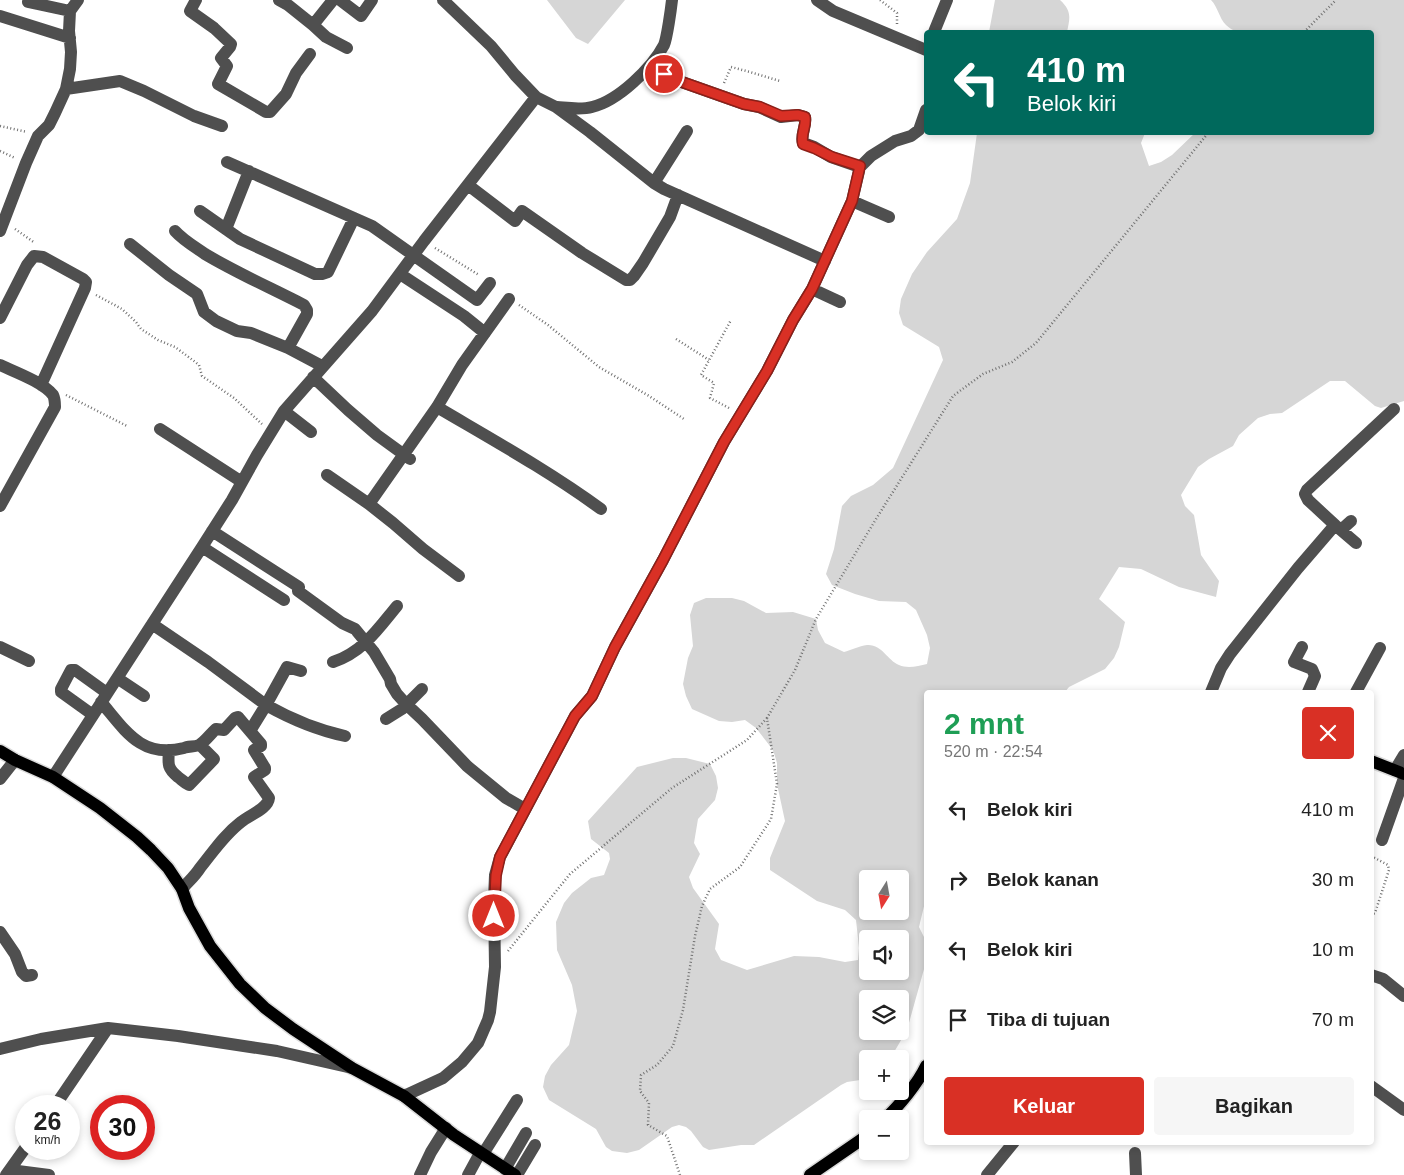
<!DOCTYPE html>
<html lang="id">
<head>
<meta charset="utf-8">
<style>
  body { margin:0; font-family:Helvetica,sans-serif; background:#f6f6f6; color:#222; height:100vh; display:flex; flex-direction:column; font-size:19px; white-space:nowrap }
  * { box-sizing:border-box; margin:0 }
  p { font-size:16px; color:#767676 }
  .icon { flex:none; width:28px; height:28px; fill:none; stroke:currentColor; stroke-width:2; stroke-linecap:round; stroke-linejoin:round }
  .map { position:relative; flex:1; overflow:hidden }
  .sheet { position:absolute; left:924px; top:690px; width:450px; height:455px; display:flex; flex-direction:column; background:#fff; border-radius:5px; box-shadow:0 2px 8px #0003 }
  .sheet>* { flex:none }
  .guide { position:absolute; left:924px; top:30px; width:450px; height:105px; border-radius:5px; box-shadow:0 2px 8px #0003; background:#00695c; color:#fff; overflow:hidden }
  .needle { width:32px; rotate:191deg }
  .fabs { position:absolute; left:859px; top:870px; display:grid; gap:10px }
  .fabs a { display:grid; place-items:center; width:50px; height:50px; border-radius:5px; background:#fff; box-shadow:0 2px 8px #0003; font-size:25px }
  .speed { position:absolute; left:15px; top:1095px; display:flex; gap:10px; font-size:25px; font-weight:700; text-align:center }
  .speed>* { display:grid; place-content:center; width:65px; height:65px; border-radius:50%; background:#fff; box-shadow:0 2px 8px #0003; line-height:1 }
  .speed small { font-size:12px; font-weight:400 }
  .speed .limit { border:8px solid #d22; background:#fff; color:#111 }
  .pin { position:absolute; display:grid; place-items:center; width:42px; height:42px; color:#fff; margin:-21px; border:2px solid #fff; border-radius:50%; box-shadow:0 1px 5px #0007 }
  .me { position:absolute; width:55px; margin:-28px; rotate:0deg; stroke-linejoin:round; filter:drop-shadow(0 0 4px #0008) }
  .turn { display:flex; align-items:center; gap:18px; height:105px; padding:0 20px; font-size:22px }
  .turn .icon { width:65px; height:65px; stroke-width:2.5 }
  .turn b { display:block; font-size:35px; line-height:42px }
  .round { display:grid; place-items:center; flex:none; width:52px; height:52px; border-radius:5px; background:#f6f6f6 }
  .head { display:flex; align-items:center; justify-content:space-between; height:85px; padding:0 20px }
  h1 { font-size:30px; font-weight:700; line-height:38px; color:#1e9e55 }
  .cta { display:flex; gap:10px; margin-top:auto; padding:10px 20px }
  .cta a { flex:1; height:58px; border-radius:5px; background:#d93025; color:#fff; font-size:20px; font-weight:700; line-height:58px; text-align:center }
  .cta a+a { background:#f6f6f6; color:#222 }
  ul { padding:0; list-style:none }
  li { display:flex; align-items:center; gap:15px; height:70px; padding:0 20px }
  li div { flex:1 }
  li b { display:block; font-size:19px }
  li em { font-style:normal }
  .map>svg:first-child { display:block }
  .green { fill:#d6d6d6; fill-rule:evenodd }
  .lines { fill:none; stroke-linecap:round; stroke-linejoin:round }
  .major-casing { stroke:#dbdbdb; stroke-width:15 }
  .path { stroke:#717171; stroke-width:2.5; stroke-dasharray:1 2.5; stroke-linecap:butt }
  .minor { stroke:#4f4f4f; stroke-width:12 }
  .major { stroke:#000; stroke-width:12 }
  .route-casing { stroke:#8d1f18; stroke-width:12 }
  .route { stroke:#d93025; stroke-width:9 }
</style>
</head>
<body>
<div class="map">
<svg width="1404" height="1175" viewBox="0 0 1404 1175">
  <rect width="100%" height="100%" fill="#fff"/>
  <path class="green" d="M547 0H625L588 44 576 38Z
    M995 0H1060C1072 11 1070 18 1067 32H989Z
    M1211 0H1404V401L1381 408 1375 406 1345 381H1330L1282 413 1270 414 1258 418 1239 435 1233 446 1209 459 1198 467 1181 495 1185 506 1194 515 1201 555 1219 581 1216 597 1179 587 1141 569 1119 567 1099 599 1125 622 1119 647 1114 658 1105 669 1069 687 1065 692H926V898L919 927 926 941V962L907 1030 890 1059H868L867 1079 847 1082 841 1085 754 1145H741L709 1150 703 1147 691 1131 686 1127 679 1125 672 1127 639 1150 627 1153 612 1151 606 1147 596 1129 549 1100 543 1087 545 1076 551 1065 569 1045 577 1011 572 985 557 950 556 922 564 903 572 893 591 878 604 875 610 859 609 853 591 839 588 821 637 767 673 758H686L710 764 716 776 718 788 715 800 698 819 694 843 700 854 689 877 693 888 719 924 715 949 721 960 747 970 794 956 819 957 845 962 858 960 859 948 856 920 845 910 817 901 770 870V858L785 821 777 784V763L773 750 756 728 745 720 732 722 719 721 692 709 686 696 683 684 688 658 693 646 690 615 694 603 706 598H732L744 601 766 613 793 612 816 619 818 630 825 643 844 652C851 650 859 646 867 645 882 644 887 660 899 665 908 669 918 666 927 664L930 648 927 635 916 610 906 602 879 601 855 594 832 585 826 574 834 549 842 506 851 496 873 485 893 468 943 360 939 347 903 325 899 313 901 299 912 274 927 252 957 219 970 183 977 133H1145L1141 143 1149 166 1161 162 1172 155 1195 133 1371 132V32H1237C1233 30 1229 28 1226 25 1219 18 1218 7 1211 0ZM868 879H900V911H868ZM868 939H900V971H868ZM868 999H900V1031H868Z"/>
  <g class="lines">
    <g class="major-casing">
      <path id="major" d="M0 751 15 760 53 777 100 808 137 837 151 850 168 868 182 889 189 908 210 946 240 984 265 1008 293 1029 352 1068 404 1096 454 1135 515 1175
        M1371 761 1404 774
        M885 1119C899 1106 918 1083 926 1066
        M810 1175 868 1135"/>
    </g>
    <path class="path" d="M880 0 897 13V25
      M1304 32 1336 0
      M724 83 731 67 750 72 780 81
      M0 126 27 132
      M0 151 15 158
      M15 229 35 243
      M435 248 479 275
      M96 295 122 309 136 322 141 329 158 340 175 347 194 361 199 365 202 376 234 398 262 424
      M519 305 548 325 599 367 649 396 684 419
      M676 339 709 360
      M66 395 127 426
      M729 408 710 398 714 383 701 375 731 320
      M1371 856 1388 865 1389 870 1375 913 1371 915
      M508 951 570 874 672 788 747 740 767 718
      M680 1175 667 1136 648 1125 649 1103 640 1091 641 1075 657 1065 673 1046 683 1010 695 936 702 906 710 889 740 867 771 819 777 784 767 718 795 670 816 619 876 519 953 396 983 374 1012 362 1036 343 1209 132"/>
    <path class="minor" d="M196 0 190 11 214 28 231 44 230 47 221 58 227 66 218 84 266 112H270L286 94 296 73 310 54
      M279 0 288 5 313 25
      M333 0 313 25 326 37 347 48
      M340 0 361 16 372 0
      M443 0 491 46 515 75 536 97 556 107 590 132 654 183 664 189 825 261
      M817 0 833 11 926 50
      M28 2 70 11
      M0 16 70 38
      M934 32 947 0
      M649 67 679 81 744 104 759 107 781 117 798 115 805 117C807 125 800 135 803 143L814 147 831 157 860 167
      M66 89 120 81 144 91 194 116 222 126
      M557 107C569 108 581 110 592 107 618 101 652 68 664 45 667 38 671 9 672 0
      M227 162 372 226 477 300 490 283
      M654 183 687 131
      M468 185 515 221 522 211 582 253 626 280H630L634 276 643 263 670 217 678 195
      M852 201 889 217
      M200 211 240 239 315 274H322L328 272 354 218
      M226 229 249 171
      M0 231 26 163 38 136 49 125 55 113 66 89 70 69 71 52 69 31 70 11 78 0
      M175 231C183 240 195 247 205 254 237 273 271 288 304 305L307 310V314L288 348
      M130 244 169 275 197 294 204 312 216 321 237 331 251 333 288 348 322 366
      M400 274 464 316 485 333
      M812 289 840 302
      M0 318 27 265 34 256 43 257 83 279 86 282 85 288 41 385
      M0 365C15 372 43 382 53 395 55 399 55 403 55 407L0 506
      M313 377 348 410 377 435 410 459
      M437 407C493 440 549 471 601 509
      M284 411 311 432
      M160 429 242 482
      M327 475 369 504
      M1335 525 1356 543
      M1341 530 1351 521
      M212 531 299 587 298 591 342 623 355 629 374 652 390 679 391 684 397 694 406 704 422 719 467 766 506 798 525 809
      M202 547 284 600
      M459 576 423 549 393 523 369 504 437 407 462 365 509 299
      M152 624 208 662 266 705 287 667 301 671
      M0 647 29 661
      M1302 647 1294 662 1312 669 1315 676 1308 692
      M333 662C363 652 378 629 397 606
      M117 678 144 696
      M1211 692 1221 668 1230 654 1298 568 1335 525 1308 500 1305 494 1307 490 1394 409
      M1356 692 1380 648
      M101 702C125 730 141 759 184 748 188 746 195 747 199 745 205 742 211 733 216 729L224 730 235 718 238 717 261 744V746L254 750 265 768V770L254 777 269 798C268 809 249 815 241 822 224 835 213 852 200 868 195 876 188 882 182 889
      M93 715 61 692V689L71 670H75L107 693
      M386 719 402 709 422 689
      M250 731 266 705C291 719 317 730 345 736
      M169 750C168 764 167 768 178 777 182 780 185 783 189 785L214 759 200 745
      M1395 770 1404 755
      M53 777 202 547 232 500 257 455 284 411 372 311 424 241 536 97
      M0 779 15 760
      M1382 840 1404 778
      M0 932 15 954 22 972 26 976 32 975
      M1371 975 1383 979 1404 996
      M0 1049 41 1039 108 1028 178 1036 277 1051 352 1068
      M1371 1086 1404 1110
      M404 1096 443 1078 462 1062 478 1043 488 1020 490 1012 495 967 494 900 495 875 500 857 575 716 592 696 615 647 663 560 724 442 767 371 793 320 812 289 852 201 860 167 871 156 895 141 911 136 919 130 926 110
      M55 1106 108 1028
      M1135 1153 1136 1175
      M483 1154 517 1100
      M505 1169 526 1133
      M10 1170 49 1175
      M6 1175 26 1147
      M420 1175 431 1152 446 1128
      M468 1175 480 1153
      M517 1175 535 1145
      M987 1175 1014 1142"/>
    <use href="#major" class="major"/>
  </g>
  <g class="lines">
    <g class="route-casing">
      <path id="route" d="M494 916 496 875 500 857 575 716 592 696 615 647 663 560 724 442 767 371 793 320 812 289 852 201 860 166 832 157 814 148 803 144C800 135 807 125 805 117L798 115 781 116 760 107 744 104 679 81 664 74"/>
    </g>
    <use href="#route" class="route"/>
  </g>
</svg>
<div class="fabs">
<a><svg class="needle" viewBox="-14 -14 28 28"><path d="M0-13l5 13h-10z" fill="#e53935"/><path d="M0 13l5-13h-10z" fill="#767676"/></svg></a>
<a><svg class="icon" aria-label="sound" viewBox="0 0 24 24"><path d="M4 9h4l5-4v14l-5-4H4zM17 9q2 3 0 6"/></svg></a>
<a><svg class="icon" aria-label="layers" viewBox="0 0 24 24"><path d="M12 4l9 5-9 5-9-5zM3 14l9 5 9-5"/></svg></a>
<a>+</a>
<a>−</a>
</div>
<div class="speed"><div>26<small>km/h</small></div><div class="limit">30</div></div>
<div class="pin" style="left:664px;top:74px;background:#d93025"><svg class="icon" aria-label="arrive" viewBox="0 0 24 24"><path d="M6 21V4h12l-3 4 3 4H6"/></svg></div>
<svg class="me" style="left:494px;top:916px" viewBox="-20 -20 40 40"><circle r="17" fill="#d93025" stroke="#fff" stroke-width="3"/><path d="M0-11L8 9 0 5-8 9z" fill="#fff"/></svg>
<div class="guide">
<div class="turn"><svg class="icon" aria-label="left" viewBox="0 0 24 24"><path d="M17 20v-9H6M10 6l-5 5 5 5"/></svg><div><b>410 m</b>Belok kiri</div></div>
</div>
<section class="sheet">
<div class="head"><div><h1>2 mnt</h1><p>520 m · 22:54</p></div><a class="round" style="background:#d93025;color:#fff"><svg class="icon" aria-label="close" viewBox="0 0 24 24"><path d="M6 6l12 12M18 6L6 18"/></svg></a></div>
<ul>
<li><svg class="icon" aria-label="left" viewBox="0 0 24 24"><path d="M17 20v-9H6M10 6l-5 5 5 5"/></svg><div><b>Belok kiri</b></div><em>410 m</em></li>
<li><svg class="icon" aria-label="right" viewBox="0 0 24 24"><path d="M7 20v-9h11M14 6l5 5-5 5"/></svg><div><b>Belok kanan</b></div><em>30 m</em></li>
<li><svg class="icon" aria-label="left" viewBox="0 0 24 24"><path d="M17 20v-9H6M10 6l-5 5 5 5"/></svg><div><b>Belok kiri</b></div><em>10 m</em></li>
<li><svg class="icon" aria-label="arrive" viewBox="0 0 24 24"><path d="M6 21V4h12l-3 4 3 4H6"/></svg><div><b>Tiba di tujuan</b></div><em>70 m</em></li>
</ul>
<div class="cta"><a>Keluar</a><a>Bagikan</a></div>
</section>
</div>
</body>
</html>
